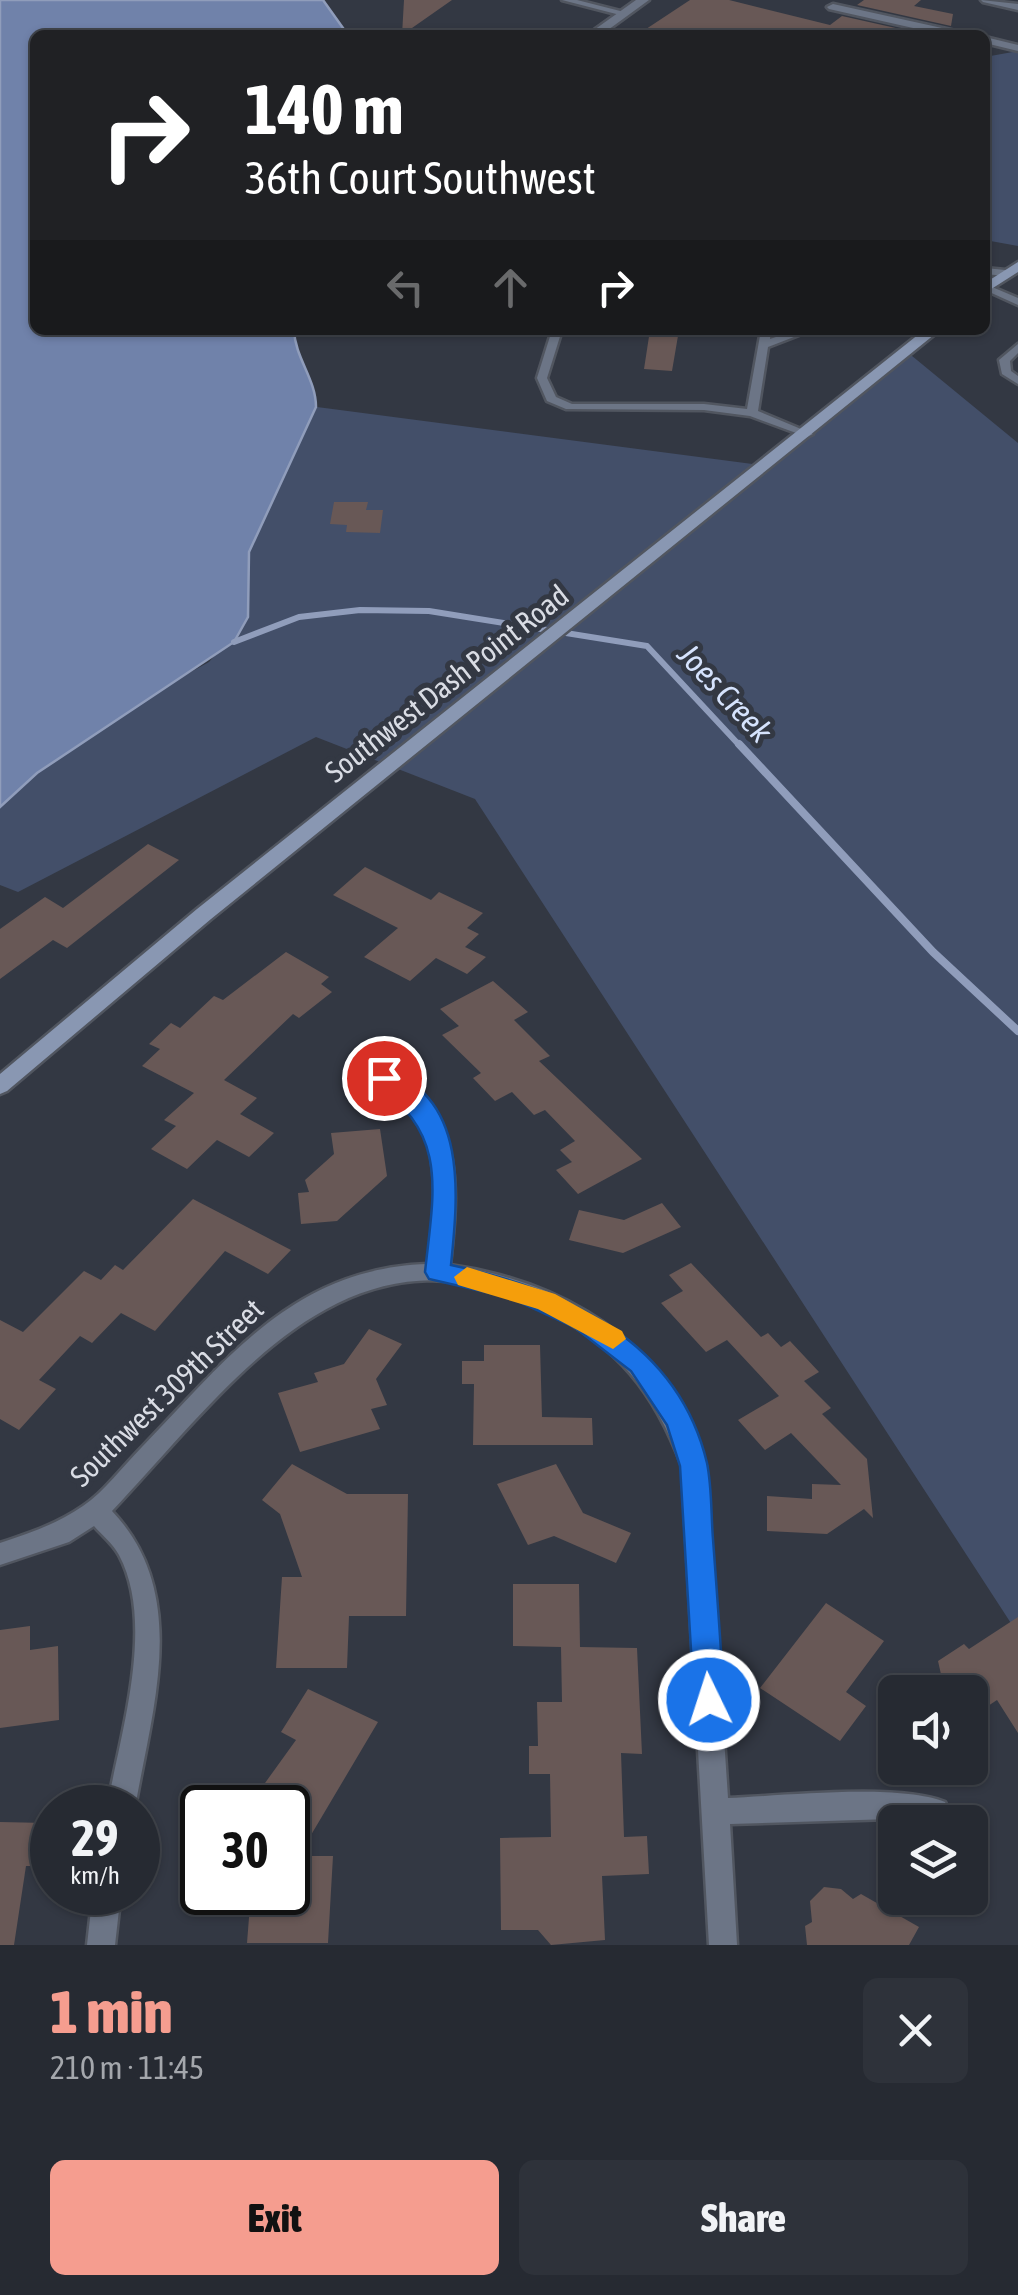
<!DOCTYPE html>
<html lang="en">
<head>
<meta charset="utf-8">
<style>
  body { margin:0; font-family:"Asap Condensed",sans-serif; background:#2e323a; color:#f1f3f6; height:100vh; display:flex; flex-direction:column; font-size:38px; white-space:nowrap }
  * { box-sizing:border-box; margin:0 }
  p { font-size:32px; color:#a4a7ac }
  .icon { flex:none; width:55px; height:55px; fill:none; stroke:currentColor; stroke-width:2; stroke-linecap:round; stroke-linejoin:round }
  .map { position:relative; height:1945px; overflow:hidden }
  .drawer { display:flex; flex-direction:column; background:#262a32; flex:1 }
  .drawer>* { flex:none }
  .guide { position:absolute; left:30px; top:30px; width:960px; height:305px; border-radius:15px; box-shadow:0 2px 8px #0004,0 0 0 2px #42464d; background:#202124; color:#fff; overflow:hidden }
  .buttons { position:absolute; left:878px; top:1675px; display:grid; gap:20px }
  .buttons a { display:grid; place-items:center; width:110px; height:110px; border-radius:15px; background:#262a32; box-shadow:0 2px 8px #0004,0 0 0 2px #42464d; font-size:50px }
  .speed { position:absolute; left:30px; top:1785px; display:flex; gap:20px; font-size:50px; font-weight:700; text-align:center }
  .speed>* { display:grid; place-content:center; width:130px; height:130px; border-radius:50%; background:#262a32; box-shadow:0 2px 8px #0004,0 0 0 2px #42464d; line-height:1 }
  .speed small { font-size:25px; font-weight:400 }
  .speed .limit { border:5px solid #111; border-radius:15px; background:#fff; color:#111 }
  .pin { position:absolute; display:grid; place-items:center; width:85px; height:85px; color:#fff; margin:-42px; border:5px solid #fff; border-radius:50%; box-shadow:0 2px 10px #0007 }
  .me { position:absolute; width:110px; margin:-55px; rotate:356deg; stroke-linejoin:round; filter:drop-shadow(0 0 8px #0008) }
  .turn { display:flex; align-items:center; gap:35px; height:210px; padding:0 50px; font-size:45px }
  .turn .icon { width:130px; height:130px; stroke-width:2.5 }
  .turn b { display:block; font-size:70px; line-height:85px }
  .lanes { display:flex; align-items:center; height:95px; padding:0 50px; background:#0003; justify-content:center; gap:50px; direction:ltr }
  .lanes .off { opacity:.35 }
  .round { display:grid; place-items:center; flex:none; width:105px; height:105px; border-radius:15px; background:#2e323a }
  .headline { display:flex; align-items:center; justify-content:space-between; height:170px; padding:0 50px }
  h1 { font-size:60px; font-weight:800; line-height:75px; color:#f59d8f }
  .button { display:flex; gap:20px; margin-top:auto; padding:20px 50px }
  .button a { flex:1; height:115px; border-radius:15px; background:#f59d8f; color:#111; font-size:40px; font-weight:800; line-height:115px; text-align:center }
  .button a+a { background:#2e323a; color:#f1f3f6 }
  .map>svg:first-child { display:block }
  .green { fill:#434f69 }
  .water { fill:#7082aa; stroke:#909dbb; stroke-width:2.5 }
  .lines { fill:none; stroke-linecap:round; stroke-linejoin:round }
  .stream-far1 { stroke:#909dbb; stroke-width:6 }
  .stream { stroke:#909dbb; stroke-width:8 }
  .building { fill:#685856 }
  .service-casing { stroke:#515660; stroke-width:5 }
  .minor-casing { stroke:#515660; stroke-width:5 }
  .secondary-casing { stroke:#515660; stroke-width:5 }
  .service { fill:#6c7586; fill-rule:evenodd }
  .minor { fill:#6c7586; fill-rule:evenodd }
  .secondary { fill:#8997b2; fill-rule:evenodd }
  .route { fill:#1a73e8; stroke:#114b97; stroke-width:2.5 }
  .slow { fill:#f59e0b }
  .labels { text-anchor:middle; stroke-width:10; stroke-linejoin:round; paint-order:stroke }
  .street-label { font-size:30px; fill:#d9dce4; stroke:#333843 }
  .water-label { font-size:32px; font-style:italic; fill:#d6e3fd; stroke:#333843 }
</style>
</head>
<body>
<div class="map">
<svg width="1018" height="1945" viewBox="0 0 1018 1945">
  <rect width="100%" height="100%" fill="#333843"/>
  <path class="green" d="M1018 51V246L985 240V57Z
    M906 351 1018 443V1634L475 799 316 737 18 892 0 885V807L37 773 167 685 209 662 248 617 249 552 317 407 768 466Z"/>
  <path class="water" d="M0 0H323L348 35H35V330H294C295 358 316 379 316 407L249 552 248 617 234 642 37 773 0 807Z"/>
  <g class="lines">
    <path class="stream-far1" d="M234 642 299 617 360 610 429 611 647 646 741 747"/>
    <path class="stream" d="M739 744 933 952 1018 1031"/>
  </g>
  <path class="building" d="M404 0H452L402 35Z
    M690 0H729L830 25 842 16 927 35H637Z
    M864 0H921L914 6 953 14 951 26 857 5Z
    M650 330H679L672 371 644 369Z
    M334 502H368L366 510H383L380 533 346 532 347 525 330 524Z
    M148 844 179 860 67 948 53 940 0 979V929L45 897 63 908Z
    M365 867 431 900 439 892 483 913 467 928 479 934 465 947 486 957 467 974 436 958 410 981 364 957 398 928 333 895Z
    M286 952 329 977 321 984 332 992 299 1018 293 1014 224 1080 257 1098 240 1114 274 1133 249 1157 217 1140 187 1169 151 1149 176 1126 164 1120 194 1093 142 1066 160 1049 149 1044 171 1023 180 1028 214 996 223 1000Z
    M493 981 528 1012 514 1020 550 1056 539 1061 642 1159 578 1194 556 1170 572 1162 560 1150 575 1141 545 1110 534 1115 512 1092 495 1101 473 1078 481 1073 442 1035 459 1026 440 1009Z
    M380 1129 387 1176 337 1221 301 1224 298 1193 309 1192 305 1180 334 1154 331 1133Z
    M193 1199 291 1250 268 1274 225 1251 155 1331 121 1313 92 1343 80 1336 39 1380 56 1389 19 1430 0 1419V1320L23 1332 84 1271 101 1280 115 1265 123 1270Z
    M662 1203 681 1227 623 1253 569 1240 579 1210 624 1220Z
    M691 1263 761 1337 768 1333 781 1347 790 1341 819 1372 804 1381 831 1408 822 1414 867 1459 873 1518 864 1509 827 1534 767 1531V1496L812 1499V1484L841 1485 791 1433 765 1450 738 1420 779 1396 727 1340 706 1352 661 1303 683 1291 669 1275Z
    M369 1329 402 1344 376 1379 387 1405 371 1409 380 1429 300 1452 278 1393 318 1382 314 1373 344 1364Z
    M484 1345H540L542 1417 592 1418 593 1445H473L474 1384H462V1361H484Z
    M292 1464 347 1494H408L406 1616H349L347 1668H276L282 1577H302L280 1514 262 1500Z
    M556 1464 583 1513 631 1533 616 1563 554 1536 528 1545 497 1484Z
    M513 1584H579L580 1647 637 1648 642 1754 621 1753 624 1837 647 1836 649 1874 602 1876 605 1940 551 1945 538 1930H501L500 1838 551 1837 550 1774H529V1746H538L537 1702H562L561 1647 513 1646Z
    M826 1603 884 1641 846 1692 866 1706 840 1741 760 1688Z
    M1018 1617V1733L997 1700 970 1718V1692H945L938 1661 964 1644 969 1649Z
    M30 1626V1650L58 1646 59 1720 0 1728V1630Z
    M308 1689 378 1722 311 1835 288 1823V1808H247L296 1740 281 1732Z
    M0 1822 46 1823 40 1866H26L14 1945H0Z
    M288 1856H333L328 1943H247L251 1892H288Z
    M824 1887 841 1889 853 1899 861 1894 919 1927 909 1945H807L805 1926 812 1922 810 1901Z"/>
  <g class="lines">
    <g class="service-casing">
      <path id="service" d="M562 0H577L628 13 624 16Z
        M985 268 1005 270 1010 273 1005 276 985 274Z
        M985 284 1018 298V305L985 290Z
        M552 330H562L547 378 556 397 572 404H704L747 409 761 330H771L770 339 797 330H812L768 347 758 411 813 434 807 437 750 416 704 410 566 409 547 401 537 378Z
        M1018 344V353L1010 361 1011 371 1018 376V384L1002 374 999 360Z"/>
    </g>
    <g class="minor-casing">
      <path id="minor" d="M636 0H649L601 35H587Z
        M981 0 1018 4V10L983 2Z
        M833 4 960 32 966 35H944L829 9 827 7Z
        M985 37 1018 45V51L985 43Z
        M360 1057C372 1060 384 1068 395 1075 465 1117 458 1194 450 1265 548 1279 639 1326 687 1416 695 1431 700 1449 706 1466L728 1798C783 1796 897 1783 945 1802L949 1811 945 1820 939 1822 891 1819 730 1824 737 1945H709L682 1466C654 1391 618 1347 546 1310 348 1210 232 1384 112 1511 191 1594 152 1708 135 1808H107C120 1735 156 1624 119 1555 113 1544 102 1535 94 1526L69 1542 0 1565V1543C30 1533 57 1524 83 1506 105 1491 123 1466 142 1447 227 1359 294 1268 428 1264 434 1209 446 1141 400 1099 386 1086 368 1078 353 1069L350 1064Z
        M93 1892H121L115 1945H87Z"/>
    </g>
    <g class="secondary-casing">
      <path id="secondary" d="M1018 262V272L985 293V283Z
        M924 330H940L211 919 7 1091 0 1094V1074L197 909Z"/>
    </g>
    <use href="#service" class="service"/>
    <use href="#minor" class="minor"/>
    <use href="#secondary" class="secondary"/>
  </g>
  <path class="route" d="M384 1070C469 1095 458 1197 451 1265 564 1289 678 1340 707 1463 712 1487 711 1515 713 1539 717 1593 721 1646 724 1700L720 1709 709 1713 699 1709 694 1700 680 1466 667 1425 631 1371 574 1327 511 1298 429 1279 425 1272C433 1195 450 1132 375 1085V1072Z"/>
  <path class="slow" d="M467 1267 555 1294 622 1331 626 1339 613 1349 538 1309 458 1285 454 1277Z"/>
  <g class="labels">
    <g class="street-label">
      <text transform="translate(447 684) rotate(-38)" y="10">Southwest Dash Point Road</text>
      <text transform="translate(167 1393) rotate(-44)" y="10">Southwest 309th Street</text>
    </g>
    <g class="water-label">
      <text transform="translate(725 693) rotate(47)" y="11">Joes Creek</text>
    </g>
  </g>
</svg>
<div class="buttons">
<a><svg class="icon" aria-label="sound" viewBox="0 0 24 24"><path d="M4 9h4l5-4v14l-5-4H4zM17 9q2 3 0 6"/></svg></a>
<a><svg class="icon" aria-label="layers" viewBox="0 0 24 24"><path d="M12 4l9 5-9 5-9-5zM3 14l9 5 9-5"/></svg></a>
</div>
<div class="speed"><div>29<small>km/h</small></div><div class="limit">30</div></div>
<div class="pin" style="left:384px;top:1078px;background:#d93025"><svg class="icon" aria-label="arrive" viewBox="0 0 24 24"><path d="M6 21V4h12l-3 4 3 4H6"/></svg></div>
<svg class="me" style="left:709px;top:1700px" viewBox="-20 -20 40 40"><circle r="17" fill="#1a73e8" stroke="#fff" stroke-width="3"/><path d="M0-11L8 9 0 5-8 9z" fill="#fff"/></svg>
<div class="guide">
<div class="turn"><svg class="icon" aria-label="right" viewBox="0 0 24 24"><path d="M7 20v-9h11M14 6l5 5-5 5"/></svg><div><b>140 m</b>36th Court Southwest</div></div>
<div class="lanes"><svg class="icon off" aria-label="left" viewBox="0 0 24 24"><path d="M17 20v-9H6M10 6l-5 5 5 5"/></svg><svg class="icon off" aria-label="ahead" viewBox="0 0 24 24"><path d="M12 20V5M6 11l6-6 6 6"/></svg><svg class="icon" aria-label="right" viewBox="0 0 24 24"><path d="M7 20v-9h11M14 6l5 5-5 5"/></svg></div>
</div>
</div>
<section class="drawer">
<div class="headline"><div><h1>1 min</h1><p>210 m · 11:45</p></div><a class="round"><svg class="icon" aria-label="close" viewBox="0 0 24 24"><path d="M6 6l12 12M18 6L6 18"/></svg></a></div>
<div class="button"><a>Exit</a><a>Share</a></div>
</section>
</body>
</html>
